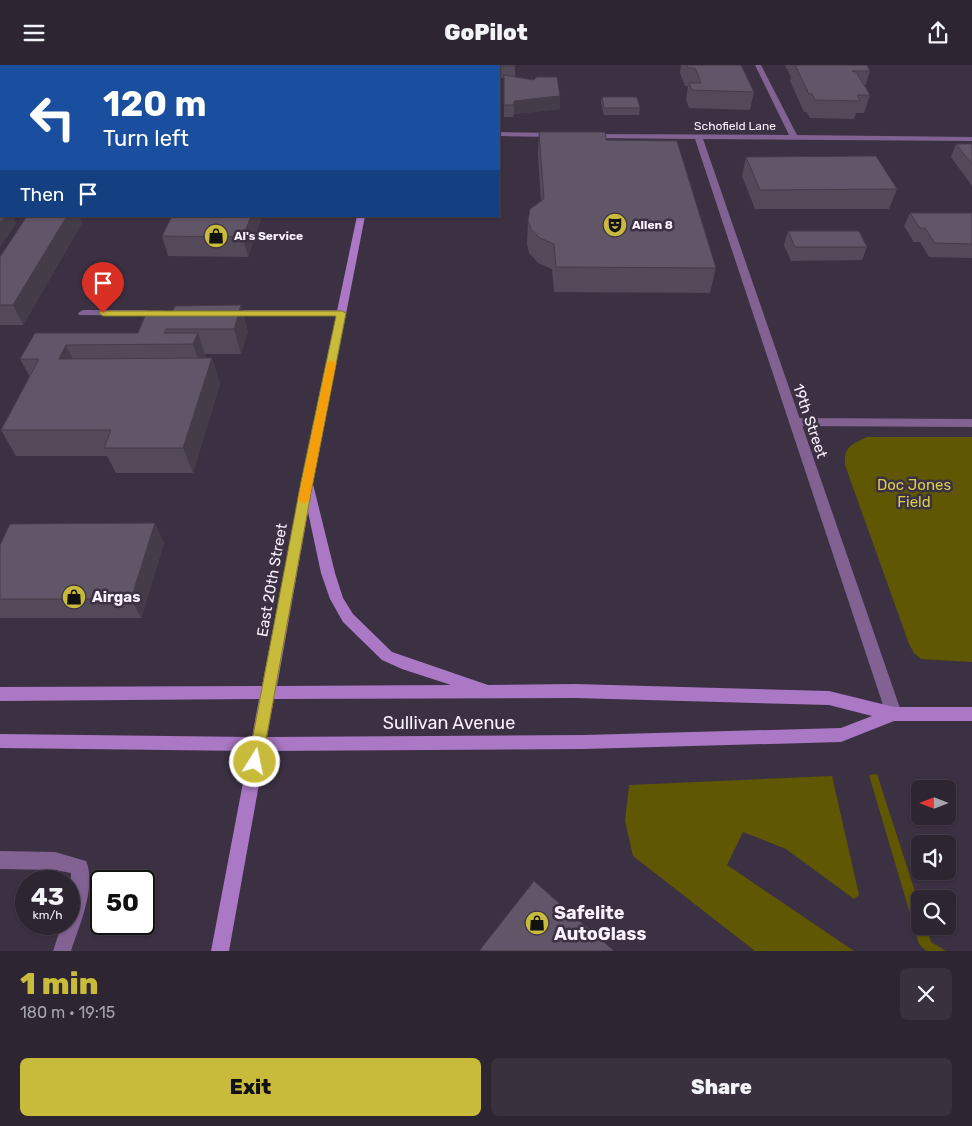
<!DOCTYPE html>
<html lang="en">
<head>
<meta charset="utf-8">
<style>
  body { margin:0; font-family:Rubik,sans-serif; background:#39313e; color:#f1f3f6; height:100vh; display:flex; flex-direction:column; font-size:19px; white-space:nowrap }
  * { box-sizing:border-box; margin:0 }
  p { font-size:16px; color:#a7a5ac }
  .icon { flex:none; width:28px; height:28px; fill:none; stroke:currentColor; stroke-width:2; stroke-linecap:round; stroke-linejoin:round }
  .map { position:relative; height:886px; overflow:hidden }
  .sheet { display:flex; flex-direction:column; background:#2d2532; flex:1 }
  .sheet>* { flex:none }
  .top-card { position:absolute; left:0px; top:0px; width:500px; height:152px; box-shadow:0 1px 4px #0004,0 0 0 1px #48424d; background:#1a4fa0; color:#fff; overflow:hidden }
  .needle { width:32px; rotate:270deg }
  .tools { position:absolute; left:911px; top:715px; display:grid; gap:10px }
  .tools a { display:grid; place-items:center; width:45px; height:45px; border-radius:8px; background:#2d2532; box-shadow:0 1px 4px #0004,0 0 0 1px #48424d; font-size:25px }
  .speed { position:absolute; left:15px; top:805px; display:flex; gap:10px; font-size:25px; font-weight:700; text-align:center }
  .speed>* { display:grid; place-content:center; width:65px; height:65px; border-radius:50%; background:#2d2532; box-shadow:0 1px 4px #0004,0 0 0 1px #48424d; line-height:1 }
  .speed small { font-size:12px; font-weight:400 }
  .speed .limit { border:2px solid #111; border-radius:8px; background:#fff; color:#111 }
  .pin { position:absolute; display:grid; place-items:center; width:42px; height:42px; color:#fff; margin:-51px -21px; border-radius:50% 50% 50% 0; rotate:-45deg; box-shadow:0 0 5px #0007 }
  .pin .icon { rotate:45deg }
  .me { position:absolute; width:55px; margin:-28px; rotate:10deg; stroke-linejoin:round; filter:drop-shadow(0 0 4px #0008) }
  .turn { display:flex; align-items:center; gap:18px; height:105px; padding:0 20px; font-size:22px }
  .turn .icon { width:65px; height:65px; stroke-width:2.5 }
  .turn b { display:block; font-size:35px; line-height:42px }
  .then { display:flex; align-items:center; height:48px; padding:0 20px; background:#0003; gap:10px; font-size:19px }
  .round { display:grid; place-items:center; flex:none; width:52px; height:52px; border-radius:8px; background:#39313e }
  .head { display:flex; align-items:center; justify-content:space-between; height:85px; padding:0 20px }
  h1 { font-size:30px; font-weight:800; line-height:38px; color:#c8bb3b }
  .button { display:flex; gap:10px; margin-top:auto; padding:10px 20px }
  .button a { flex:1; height:58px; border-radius:8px; background:#c8bb3b; color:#111; font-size:20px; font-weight:800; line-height:58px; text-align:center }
  .button a+a { background:#39313e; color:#f1f3f6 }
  header { display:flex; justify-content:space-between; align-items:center; height:65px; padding:0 20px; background:#2d2532; font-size:22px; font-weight:800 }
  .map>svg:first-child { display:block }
  .green { fill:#5f5701 }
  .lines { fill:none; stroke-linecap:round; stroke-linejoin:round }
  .service { fill:#816292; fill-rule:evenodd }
  .minor { fill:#816292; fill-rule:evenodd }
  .secondary { fill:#ab78c5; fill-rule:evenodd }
  .wall { fill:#534959 }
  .shaded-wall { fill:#443c49 }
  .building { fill:#615568; stroke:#443c49 }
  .route { fill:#c8bb3b; stroke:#827a26 }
  .slow { fill:#f59e0b }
  .labels { text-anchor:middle; stroke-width:5; stroke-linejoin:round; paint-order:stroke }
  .far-street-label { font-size:12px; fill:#f9f2fd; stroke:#3c3143 }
  .far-poi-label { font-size:12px; font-weight:bold; fill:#f9f2fd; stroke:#3c3143; text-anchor:start }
  .street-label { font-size:15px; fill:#f9f2fd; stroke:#3c3143 }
  .park-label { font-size:15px; fill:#dacd48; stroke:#3c3143 }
  .poi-label { font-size:15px; font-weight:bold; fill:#f9f2fd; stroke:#3c3143; text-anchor:start }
  .near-street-label { font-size:18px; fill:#f9f2fd; stroke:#3c3143 }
  .near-poi-label { font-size:18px; font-weight:bold; fill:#f9f2fd; stroke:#3c3143; text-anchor:start }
</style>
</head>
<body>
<header><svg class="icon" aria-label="menu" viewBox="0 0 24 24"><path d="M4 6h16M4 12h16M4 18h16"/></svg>GoPilot<svg class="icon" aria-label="share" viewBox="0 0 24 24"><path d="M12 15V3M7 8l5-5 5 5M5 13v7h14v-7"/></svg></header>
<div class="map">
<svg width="972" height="886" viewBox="0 0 972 886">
  <rect width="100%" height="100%" fill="#3c3143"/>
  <path class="green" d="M867 372H972V597L921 594 914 588 909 579 845 400C844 381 851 380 867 372Z
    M877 709 920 842V861H926L931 877 946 886H926L919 879 869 710Z
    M832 711 859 830 854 834 786 784 743 767 727 800 854 886H755L633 791 625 756 629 720Z"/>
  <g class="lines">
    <path class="service" d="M83 245H162L167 248 162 251 79 250 78 248Z
      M227 245H342L347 248 342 251 223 250 222 248Z
      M795 353 972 354V362L795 361 789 357Z
      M0 786 55 787 86 796C97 821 79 861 71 886H53L62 859H69L71 808 55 805 0 804Z"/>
    <path class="minor" d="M755 0H761L797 70 972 72V76L703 74 902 649 899 654 894 656 889 654 886 649 695 74 590 73 586 71 590 69 789 70Z
      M0 63H1V68H0Z
      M499 67 555 68 559 70 555 72 499 71Z"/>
    <path class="secondary" d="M390 0H396V1H390Z
      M357 151H365L313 419 335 508 343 533 353 549 392 587 488 620 575 619 829 626 894 642H972V656H894L841 677 584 684 265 686 229 886H211L249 686 0 683V669L252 672 259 634 0 636V622L262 621 301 417ZM308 447 321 508 330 534 343 557 382 595 402 604 451 620 277 621ZM575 633 829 640 872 651 841 663 584 670 267 672 274 634Z"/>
  </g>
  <path class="wall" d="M466 0H515V12L560 31V44L514 49 513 52H504V13H499V1H466Z
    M681 0H741L754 27 750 45 689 43 686 35 688 21H685L680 8Z
    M785 0H867L870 6 865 22 870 30 864 48H856L854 54 810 53 807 47H804L790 16 791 12Z
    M602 32 640 43 639 50H604L601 38Z
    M539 67 606 75 716 203 710 228 554 227 552 204 538 198 534 193 529 188 527 179 528 155 541 136 538 90Z
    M956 79H972V121L951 92Z
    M746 92 897 124 889 144H755L742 111Z
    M1 122V151L16 158 0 182V123Z
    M910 148H972V193L929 192 920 177H914L904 161Z
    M262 151 248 192 168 191 162 171Z
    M82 158 23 260H0V192Z
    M788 166 867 182 862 195 791 196 784 180Z
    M147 246 248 266 241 289H204L206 293H212L220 319 193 408H116L107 391H16L1 365 30 312 20 294 35 268H138Z
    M164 478 141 553H0V480Z"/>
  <path class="shaded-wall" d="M0 0H37L31 1H1V14L0 15Z
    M560 31V44L514 49V36Z
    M1 80V110L0 112V82Z
    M5 151H13L16 158 0 182V158Z
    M67 151H80L82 158 23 260 13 240Z
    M251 151H262L248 192 243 172Z
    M241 240 248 266 241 289 234 264Z
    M198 268 206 293 202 305 193 279Z
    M66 280 78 305 59 294Z
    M212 293 220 319 193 408 183 383Z
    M155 458 164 478 141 553 131 534Z"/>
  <path class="building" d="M466 0H515V1H466Z
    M687 0H741L754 27 692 25 689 18H701L695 3H688Z
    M795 0H867L870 6H852L856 7 870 30H857L860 36 815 35 812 29H809Z
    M504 10 534 15 537 12H557L560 31 514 36V40H504Z
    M602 32H637L640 43H604Z
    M539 67H605L606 75 677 76 716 203 556 202 554 179 540 173 531 164 528 155 530 144 544 134Z
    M0 68H1V80L0 82Z
    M956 79H972V99Z
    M876 91 897 124 760 125 746 92Z
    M1 122V133H0V123Z
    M0 144H1V151H5L0 158Z
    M910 148H972V179L935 178 925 163H920Z
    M27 151H67L13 240H0V192Z
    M172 151H251L243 172 162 171Z
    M788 166H859L867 182H795Z
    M241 240 234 264H166L164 268H198L193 279 66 280 59 294 212 293 183 383H104L111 365H1L39 294H20L35 268H138L147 246H173L175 241Z
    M155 458 131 534H0V480L10 459Z
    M534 816 614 886H479Z"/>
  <path class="route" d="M100 246H342L346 248 313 417 262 697 260 702 255 704 250 702 248 697 301 417 336 251H103L99 248Z"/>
  <path class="slow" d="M331 295 336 298 309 435 304 439 298 435 327 298Z"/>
  <defs>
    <g id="theatre-disc" transform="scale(1.25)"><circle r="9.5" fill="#c8bb3b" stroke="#3c3143"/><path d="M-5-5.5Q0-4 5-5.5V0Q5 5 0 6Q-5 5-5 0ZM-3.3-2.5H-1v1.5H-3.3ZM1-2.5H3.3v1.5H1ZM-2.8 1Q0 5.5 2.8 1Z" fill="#111"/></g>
    <g id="shop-disc" transform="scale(1.25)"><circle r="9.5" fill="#c8bb3b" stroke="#3c3143"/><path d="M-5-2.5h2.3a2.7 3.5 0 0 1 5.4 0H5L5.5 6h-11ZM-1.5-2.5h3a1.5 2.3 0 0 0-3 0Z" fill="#111"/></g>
  </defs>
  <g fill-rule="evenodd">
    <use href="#theatre-disc" x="615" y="160"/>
    <use href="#shop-disc" x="216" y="171"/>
    <use href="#shop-disc" x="74" y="532"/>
    <use href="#shop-disc" x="537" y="858"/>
  </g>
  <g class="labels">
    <g class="far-street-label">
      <text x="735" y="65">Schofield Lane</text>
    </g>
    <g class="far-poi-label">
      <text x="632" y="164">Allen 8</text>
      <text x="234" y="175">Al's Service</text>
    </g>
    <g class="street-label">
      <text transform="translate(810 356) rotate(71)" y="5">19th Street</text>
      <text transform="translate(272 515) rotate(-80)" y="5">East 20th Street</text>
    </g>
    <g class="park-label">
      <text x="914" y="425">Doc Jones<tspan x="914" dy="17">Field</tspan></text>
    </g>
    <g class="poi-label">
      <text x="92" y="537">Airgas</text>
    </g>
    <g class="near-street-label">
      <text x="449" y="664">Sullivan Avenue</text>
    </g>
    <g class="near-poi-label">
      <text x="554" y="854">Safelite<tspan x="554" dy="21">AutoGlass</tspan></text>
    </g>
  </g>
</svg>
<div class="tools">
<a><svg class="needle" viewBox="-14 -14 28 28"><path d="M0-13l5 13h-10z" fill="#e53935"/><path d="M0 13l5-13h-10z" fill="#a7a5ac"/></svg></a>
<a><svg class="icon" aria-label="sound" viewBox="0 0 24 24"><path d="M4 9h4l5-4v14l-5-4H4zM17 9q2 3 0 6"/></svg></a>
<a><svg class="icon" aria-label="search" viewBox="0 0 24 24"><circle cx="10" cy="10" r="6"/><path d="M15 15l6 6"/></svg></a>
</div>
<div class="speed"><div>43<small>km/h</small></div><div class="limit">50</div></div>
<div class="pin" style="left:103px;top:248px;background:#d93025"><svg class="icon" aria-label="arrive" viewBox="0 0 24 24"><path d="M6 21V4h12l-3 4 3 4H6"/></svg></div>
<svg class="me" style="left:255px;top:697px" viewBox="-20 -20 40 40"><circle r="17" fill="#c8bb3b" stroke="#fff" stroke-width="3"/><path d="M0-11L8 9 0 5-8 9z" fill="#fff"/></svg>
<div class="top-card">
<div class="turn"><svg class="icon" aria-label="left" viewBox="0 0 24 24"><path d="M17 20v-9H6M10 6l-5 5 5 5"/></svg><div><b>120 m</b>Turn left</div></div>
<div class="then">Then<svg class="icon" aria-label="arrive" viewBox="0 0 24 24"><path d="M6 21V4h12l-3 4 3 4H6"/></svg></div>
</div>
</div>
<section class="sheet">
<div class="head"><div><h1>1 min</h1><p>180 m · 19:15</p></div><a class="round"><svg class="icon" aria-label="close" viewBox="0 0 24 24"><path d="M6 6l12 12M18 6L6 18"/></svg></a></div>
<div class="button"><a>Exit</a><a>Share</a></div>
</section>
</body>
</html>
